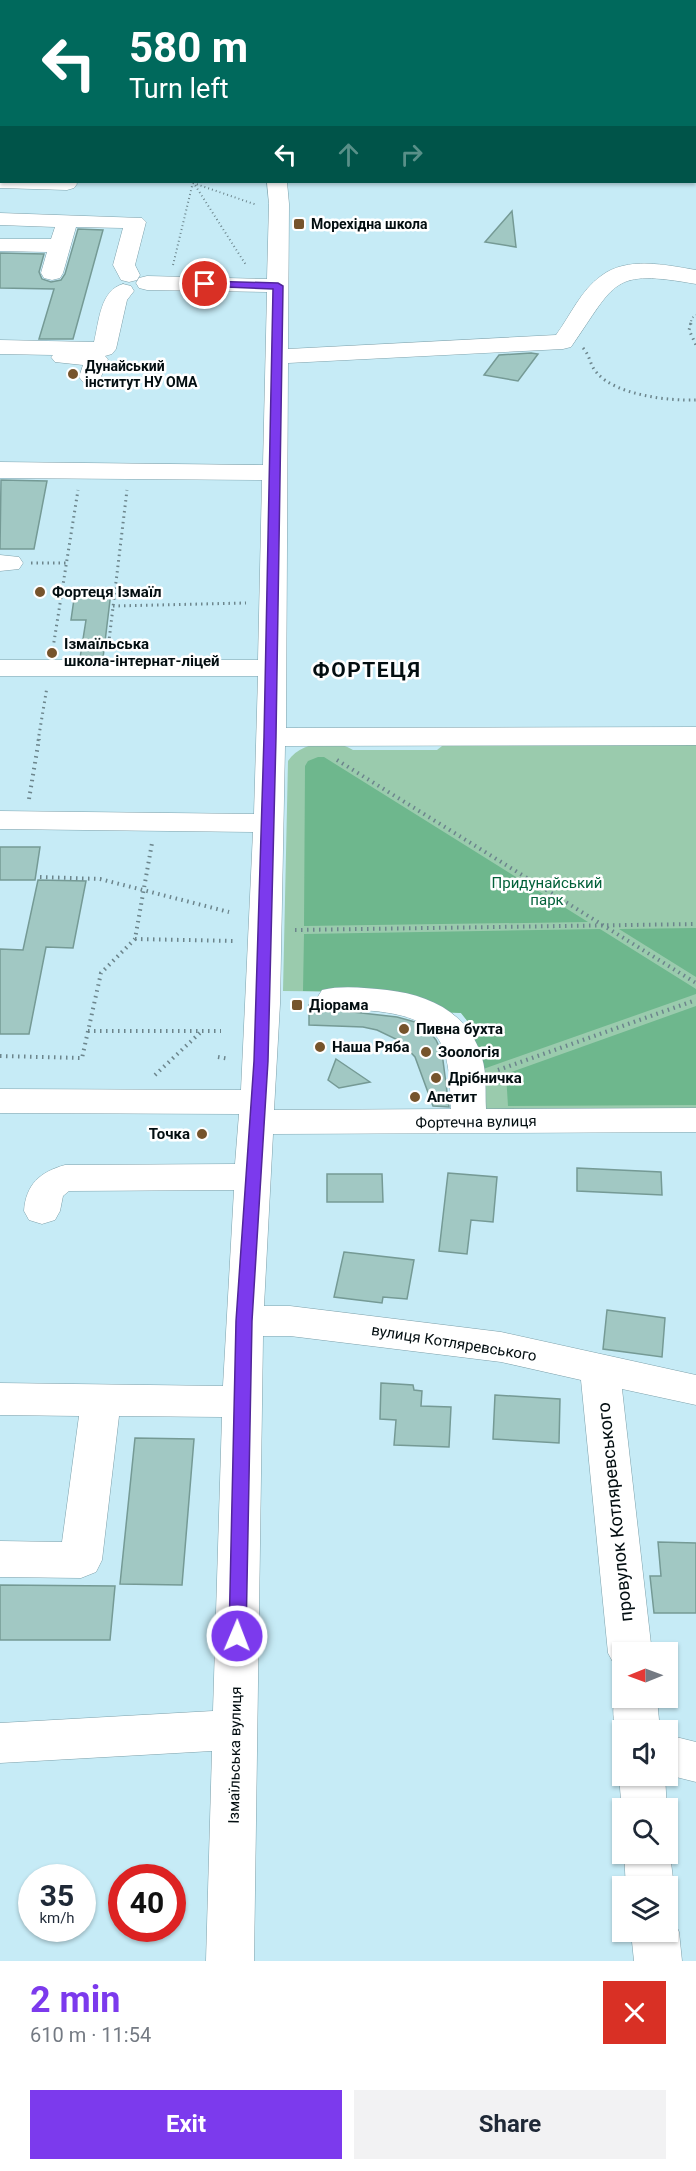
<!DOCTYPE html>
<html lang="en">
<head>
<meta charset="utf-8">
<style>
  body { margin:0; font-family:Roboto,sans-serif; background:#f2f2f3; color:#1f2937; height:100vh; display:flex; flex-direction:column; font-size:22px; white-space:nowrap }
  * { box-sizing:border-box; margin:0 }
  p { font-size:20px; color:#747a83 }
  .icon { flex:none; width:33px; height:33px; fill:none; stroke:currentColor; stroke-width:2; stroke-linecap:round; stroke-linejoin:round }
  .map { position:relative; height:1961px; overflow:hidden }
  .sheet { display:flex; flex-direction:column; background:#fff; flex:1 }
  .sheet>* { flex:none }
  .top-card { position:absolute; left:0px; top:0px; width:696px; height:183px; box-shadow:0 2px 4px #0004; background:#00695c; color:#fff; overflow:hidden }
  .needle { width:39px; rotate:269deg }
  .fabs { position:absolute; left:612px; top:1642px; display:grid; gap:12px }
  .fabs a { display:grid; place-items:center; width:66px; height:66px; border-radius:0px; background:#fff; box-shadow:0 2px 4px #0004; font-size:30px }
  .speed { position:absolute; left:18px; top:1864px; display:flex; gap:12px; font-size:30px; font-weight:700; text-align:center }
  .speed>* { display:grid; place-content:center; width:78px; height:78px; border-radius:50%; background:#fff; box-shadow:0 2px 4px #0004; line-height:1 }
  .speed small { font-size:15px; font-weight:400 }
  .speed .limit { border:9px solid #d22; background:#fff; color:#111 }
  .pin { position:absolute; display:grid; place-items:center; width:51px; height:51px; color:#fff; margin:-26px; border:3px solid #fff; border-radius:50%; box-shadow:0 2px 6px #0007 }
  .me { position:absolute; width:66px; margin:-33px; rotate:1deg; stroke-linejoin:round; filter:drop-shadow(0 0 4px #0008) }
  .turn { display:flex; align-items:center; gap:21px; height:126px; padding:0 30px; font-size:27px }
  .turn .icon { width:78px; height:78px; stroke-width:2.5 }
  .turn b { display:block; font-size:42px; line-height:51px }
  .lanes { display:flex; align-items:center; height:57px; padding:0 30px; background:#0003; justify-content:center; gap:30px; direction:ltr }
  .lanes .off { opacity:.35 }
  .round { display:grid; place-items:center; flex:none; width:63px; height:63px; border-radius:0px; background:#f2f2f3 }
  .headline { display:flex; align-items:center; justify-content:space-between; height:102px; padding:0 30px }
  h1 { font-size:36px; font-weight:700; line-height:45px; color:#7c3aed }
  .cta { display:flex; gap:12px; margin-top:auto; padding:12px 30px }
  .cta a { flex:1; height:69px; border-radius:0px; background:#7c3aed; color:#fff; font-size:24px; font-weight:700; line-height:69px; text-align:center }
  .cta a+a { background:#f2f2f3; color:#1f2937 }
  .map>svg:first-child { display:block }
  .green { fill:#9acbad }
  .forest { fill:#6eb78d }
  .building { fill:#a1c8c3; stroke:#759a95; stroke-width:1.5 }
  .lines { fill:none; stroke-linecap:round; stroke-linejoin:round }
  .minor-casing { stroke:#7da0aa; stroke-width:1 }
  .path-far2 { stroke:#6c858c; stroke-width:2; stroke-dasharray:1 3; stroke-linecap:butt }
  .path-far1 { stroke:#6c858c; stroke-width:3; stroke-dasharray:1.5 4; stroke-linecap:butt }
  .path { stroke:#6c858c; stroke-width:4; stroke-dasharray:1.5 4.5; stroke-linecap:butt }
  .minor { fill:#fff; fill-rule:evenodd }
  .route { fill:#7c3aed; stroke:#51269a; stroke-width:1.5 }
  .poi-dot { fill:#76542c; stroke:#fff; stroke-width:2 }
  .labels { text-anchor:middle; stroke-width:5; stroke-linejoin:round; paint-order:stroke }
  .far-poi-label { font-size:14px; font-weight:bold; fill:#030e11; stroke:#fff; text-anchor:start }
  .poi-label { font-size:15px; font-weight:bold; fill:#030e11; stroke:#fff; text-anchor:start }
  .park-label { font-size:15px; fill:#03613a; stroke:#fff }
  .street-label { font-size:15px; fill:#030e11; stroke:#fff }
  .near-street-label { font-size:18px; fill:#030e11; stroke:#fff }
  .district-label { font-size:21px; font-weight:bold; letter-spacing:1.5px; fill:#030e11; stroke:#fff }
</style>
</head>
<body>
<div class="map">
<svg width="696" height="1961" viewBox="0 0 696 1961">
  <rect width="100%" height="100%" fill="#c6ebf6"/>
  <path class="green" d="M447 742 696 743V1109L475 1111 469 1023 461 1013 441 1012 372 992 283 991 288 761C301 741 335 738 353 750H437Z"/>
  <path class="forest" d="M318 757H324L588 922 304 926 305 766 308 761Z
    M696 928V977L619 929Z
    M600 929 696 989V994L472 1073 469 1023 461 1013 441 1012 372 992 303 991 304 934Z
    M696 1006V1105L508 1106 506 1074Z"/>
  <path class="building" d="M512 211 516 247 485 242Z
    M78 229 103 230 73 339H39L54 289 0 288V253L44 254 39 272 42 279 51 282 61 280 65 274Z
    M531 353 538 354 518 381 484 375 499 355Z
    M1 480 47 481 34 549H0Z
    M75 592H111L103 658H80L86 620H71Z
    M0 847H40L35 880H0Z
    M38 880 86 881 73 948 46 947 29 1034H0V949L23 950Z
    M309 1005H319L322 1008 335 1010 397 1017 415 1022 428 1030 436 1040 442 1053 449 1107 433 1106 415 1057 400 1041 377 1030 363 1027 309 1025Z
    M336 1059 370 1082 339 1088 328 1080Z
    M577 1168 661 1172 662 1195 577 1191Z
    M448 1173 497 1177 493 1222 471 1220 467 1254 439 1251Z
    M327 1174H382L383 1202H327Z
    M344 1252 414 1260 407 1299 383 1297 382 1303 334 1297Z
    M607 1310 665 1318 662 1357 603 1349Z
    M381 1383 413 1385 414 1390 422 1391 421 1406 451 1407 449 1447 394 1445 396 1420 380 1419Z
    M495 1395 560 1399 559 1443 493 1439Z
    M135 1438 194 1439 182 1585 120 1584Z
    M658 1542 696 1543V1613H654L650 1576H661Z
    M0 1585 115 1586 110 1640H0Z"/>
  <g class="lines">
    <g class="minor-casing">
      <path id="minor" d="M0 105 2 106V118L0 117Z
        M0 140H2L0 153Z
        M694 162H696V174H694Z
        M0 176 2 182H76L77 184 74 188 67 190 0 188Z
        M267 182H287L289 204 288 349 556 335C570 316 581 290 601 276 627 256 666 265 696 270V284C611 269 617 281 571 347L563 349 288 363 286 728 696 727V745L285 746 280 1004 274 1110 451 1109C449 1046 445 1018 374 1011 356 1009 339 1010 322 1006L317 998 322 990C343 985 365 988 387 990 430 995 469 1013 482 1058 487 1074 485 1092 486 1109L696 1108V1132L273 1134 264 1306H290L501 1332 696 1375V1405L622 1389 652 1653H622V1669L615 1666 608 1653 581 1380 501 1362 290 1336H263L254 1961H206L212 1751 0 1763V1723L213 1711 222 1417 119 1416 102 1560 96 1572 81 1578 0 1577V1541L62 1542 79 1416 0 1415V1383L223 1386 234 1190 69 1191 63 1196 60 1211 55 1220 42 1224 29 1220 24 1211C26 1184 40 1172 65 1165L235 1164 239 1114 0 1113V1089L241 1090 253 832 0 829V811L254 814 258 676H0V660H258L262 480 0 478V462L263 465 267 292 147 290 139 288 136 283 139 278 147 276 267 279 269 204Z
        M0 213 142 218 146 222 135 265 140 275 137 280 129 282 121 280 113 265 123 228 76 227 63 273 60 278 52 280 44 278 41 273 47 252 0 251V239H51L55 227 0 225Z
        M123 284 131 286 134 291 127 300 116 349 112 354 105 356 108 359 99 382 91 384 83 382 79 377 83 365 55 362 51 357 53 355 0 354V340L94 342C99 322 100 290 123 284Z
        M0 555 19 557 23 563 19 569 0 571Z
        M622 1683V1698H657L660 1731H622V1745C612 1726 610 1704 619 1684Z
        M668 1735 696 1742V1782L668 1775Z
        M622 1769V1776H665L667 1809H622V1812L619 1776Z
        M668 1848 670 1854 674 1887 668 1901V1887H626L624 1854H668Z
        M668 1914 672 1916 679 1932 682 1961H634L631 1932H668Z"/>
    </g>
    <path class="path-far2" d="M111 0 115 2
      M121 0 123 2
      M183 0 186 2
      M193 182 246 265
      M193 183 257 205
      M173 265 193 182
      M690 325 692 318 696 315"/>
    <path class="path-far1" d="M691 323 689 330 696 345
      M583 348C590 355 590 366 597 373 616 395 668 401 696 400
      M31 563H67
      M113 606 246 603
      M53 648 78 490
      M108 649 127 490
      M38 741 47 687"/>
    <path class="path" d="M337 760 696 983
      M29 799 39 739
      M40 877 100 879 229 912
      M295 930 696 924
      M135 939 234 941
      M88 1031H221
      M0 1056 82 1058 101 973 135 939 152 843
      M218 1057 229 1059
      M498 1070 696 1000
      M155 1075 202 1031"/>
    <use href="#minor" class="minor"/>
  </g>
  <path class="route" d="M205 281 278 283 283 286 276 737 268 1061 252 1321 246 1636 244 1642 237 1644 231 1642 229 1636 236 1321 254 1061 264 737 273 289 202 286V282Z"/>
  <g class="poi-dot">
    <rect x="293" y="218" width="12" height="12" rx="3"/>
    <circle cx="73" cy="374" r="6"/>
    <circle cx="40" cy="592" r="6"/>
    <circle cx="52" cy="653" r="6"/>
    <rect x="291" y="999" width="12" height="12" rx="3"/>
    <circle cx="404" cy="1029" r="6"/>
    <circle cx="320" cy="1047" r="6"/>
    <circle cx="426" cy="1052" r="6"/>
    <circle cx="436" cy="1078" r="6"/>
    <circle cx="415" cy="1097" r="6"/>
    <circle cx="202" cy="1134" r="6"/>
  </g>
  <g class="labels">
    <g class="far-poi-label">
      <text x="311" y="229">Морехідна школа</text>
      <text x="85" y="371">Дунайський<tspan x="85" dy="16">інститут НУ ОМА</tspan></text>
    </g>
    <g class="poi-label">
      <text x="52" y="597">Фортеця Ізмаїл</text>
      <text x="64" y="649">Ізмаїльська<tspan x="64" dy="17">школа-інтернат-ліцей</tspan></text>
      <text x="309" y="1010">Діорама</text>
      <text x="416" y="1034">Пивна бухта</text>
      <text x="332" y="1052">Наша Ряба</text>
      <text x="438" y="1057">Зоологія</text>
      <text x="448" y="1083">Дрібничка</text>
      <text x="427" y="1102">Апетит</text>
      <text x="190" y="1139" text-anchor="end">Точка</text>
    </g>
    <g class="park-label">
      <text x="547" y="888">Придунайський<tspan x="547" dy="17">парк</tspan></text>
    </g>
    <g class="street-label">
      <text transform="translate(476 1122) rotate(-1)" y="5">Фортечна вулиця</text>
      <text transform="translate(454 1343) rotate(9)" y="5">вулиця Котляревського</text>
      <text transform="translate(235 1755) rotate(-89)" y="5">Ізмаїльська вулиця</text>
    </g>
    <g class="near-street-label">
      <text transform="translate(615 1512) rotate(-96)" y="6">провулок Котляревського</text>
    </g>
    <g class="district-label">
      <text x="367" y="677">ФОРТЕЦЯ</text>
    </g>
  </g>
</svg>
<div class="fabs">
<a><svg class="needle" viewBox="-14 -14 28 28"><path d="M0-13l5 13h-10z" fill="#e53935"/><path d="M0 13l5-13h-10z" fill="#747a83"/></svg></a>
<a><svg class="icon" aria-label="sound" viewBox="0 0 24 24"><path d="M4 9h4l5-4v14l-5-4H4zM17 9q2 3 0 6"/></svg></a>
<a><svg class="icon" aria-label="search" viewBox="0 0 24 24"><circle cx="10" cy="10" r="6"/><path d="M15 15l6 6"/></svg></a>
<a><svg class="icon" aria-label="layers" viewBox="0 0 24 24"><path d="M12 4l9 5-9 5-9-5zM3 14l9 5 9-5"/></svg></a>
</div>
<div class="speed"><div>35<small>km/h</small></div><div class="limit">40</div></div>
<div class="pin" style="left:205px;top:284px;background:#d93025"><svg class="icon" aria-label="arrive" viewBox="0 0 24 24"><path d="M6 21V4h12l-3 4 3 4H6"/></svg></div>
<svg class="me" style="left:237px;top:1636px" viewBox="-20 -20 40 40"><circle r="17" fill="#7c3aed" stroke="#fff" stroke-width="3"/><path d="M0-11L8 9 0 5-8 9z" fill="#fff"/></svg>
<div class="top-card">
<div class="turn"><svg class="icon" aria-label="left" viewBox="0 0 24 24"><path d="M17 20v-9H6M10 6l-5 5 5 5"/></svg><div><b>580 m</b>Turn left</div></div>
<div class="lanes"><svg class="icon" aria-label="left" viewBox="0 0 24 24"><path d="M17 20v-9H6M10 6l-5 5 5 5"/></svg><svg class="icon off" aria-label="ahead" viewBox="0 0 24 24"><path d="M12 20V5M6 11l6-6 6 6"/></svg><svg class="icon off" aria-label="right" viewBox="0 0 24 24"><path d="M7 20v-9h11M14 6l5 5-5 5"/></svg></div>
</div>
</div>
<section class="sheet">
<div class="headline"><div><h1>2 min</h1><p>610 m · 11:54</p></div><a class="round" style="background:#d93025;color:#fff"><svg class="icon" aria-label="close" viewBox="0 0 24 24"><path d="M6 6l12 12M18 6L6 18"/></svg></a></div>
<div class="cta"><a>Exit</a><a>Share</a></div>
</section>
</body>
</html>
